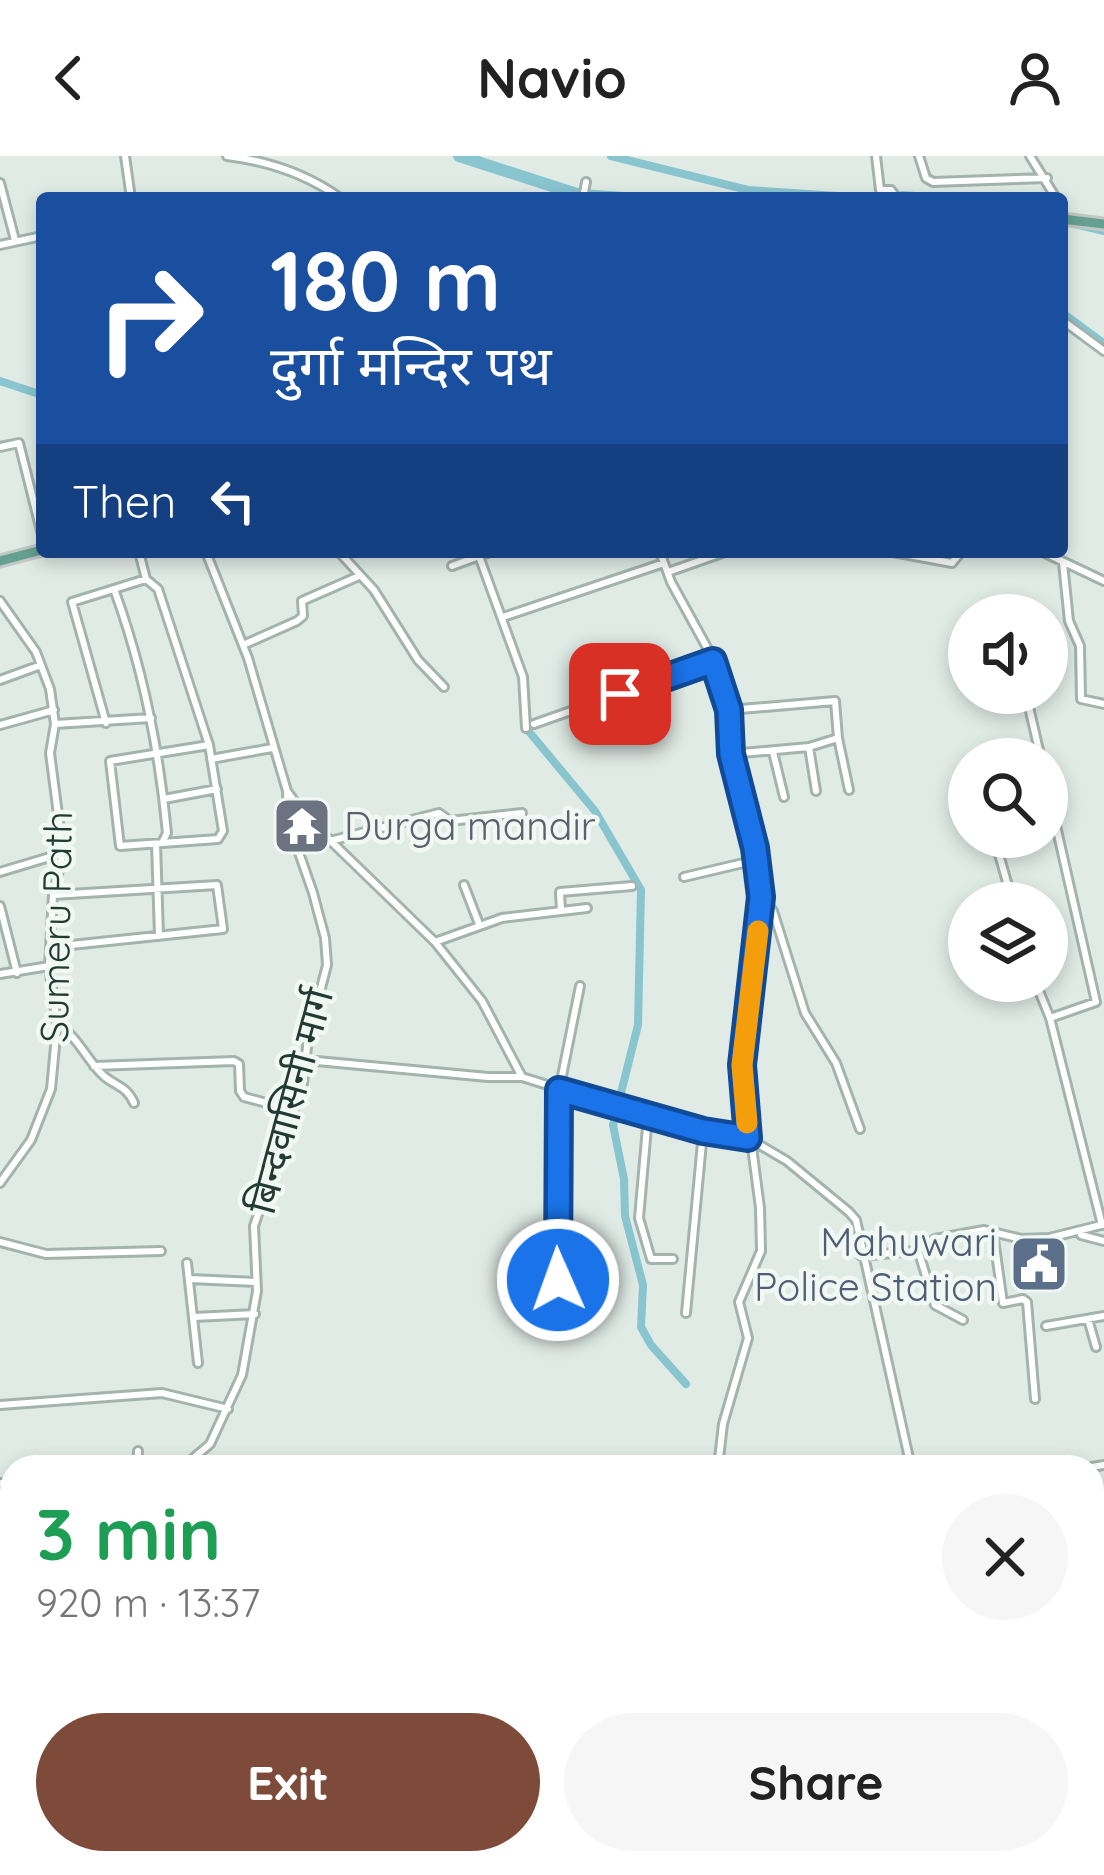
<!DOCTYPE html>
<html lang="en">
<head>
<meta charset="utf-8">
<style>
  body { margin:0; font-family:Quicksand,"Noto Sans Devanagari",sans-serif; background:#f6f6f6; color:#222; height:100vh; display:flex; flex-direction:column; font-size:45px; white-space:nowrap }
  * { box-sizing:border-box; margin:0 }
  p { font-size:39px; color:#767676 }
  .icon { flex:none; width:66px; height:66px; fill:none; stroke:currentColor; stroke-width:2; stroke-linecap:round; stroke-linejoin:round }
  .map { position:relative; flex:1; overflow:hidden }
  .drawer { position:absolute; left:0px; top:1299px; width:1104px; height:420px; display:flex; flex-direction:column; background:#fff; border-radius:36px 36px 0 0; box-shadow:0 6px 18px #0003 }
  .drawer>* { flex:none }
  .top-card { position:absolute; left:36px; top:36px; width:1032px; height:366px; border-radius:12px; box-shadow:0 6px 18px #0003; background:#1a4fa0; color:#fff; overflow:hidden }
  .fabs { position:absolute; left:948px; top:438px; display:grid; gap:24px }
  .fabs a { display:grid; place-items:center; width:120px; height:120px; border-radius:50%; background:#fff; box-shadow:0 6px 18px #0003; font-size:60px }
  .pin { position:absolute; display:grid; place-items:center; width:102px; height:102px; color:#fff; margin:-51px; border-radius:24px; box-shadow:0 6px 18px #0006 }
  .me { position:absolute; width:132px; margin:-66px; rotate:358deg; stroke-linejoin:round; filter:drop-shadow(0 0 9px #0008) }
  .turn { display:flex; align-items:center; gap:42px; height:252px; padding:0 36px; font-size:54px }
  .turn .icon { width:156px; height:156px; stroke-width:2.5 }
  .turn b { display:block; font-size:84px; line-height:102px }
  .then { display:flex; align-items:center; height:114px; padding:0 36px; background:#0003; gap:24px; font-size:45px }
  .round { display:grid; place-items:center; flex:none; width:126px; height:126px; border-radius:63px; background:#f6f6f6 }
  .summary { display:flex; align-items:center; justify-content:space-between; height:204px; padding:0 36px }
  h1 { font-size:72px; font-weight:800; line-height:90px; color:#1e9e55 }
  .primary-button { display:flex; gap:24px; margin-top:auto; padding:24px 36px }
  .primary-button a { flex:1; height:138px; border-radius:72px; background:#7e4b3b; color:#fff; font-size:48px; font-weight:800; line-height:138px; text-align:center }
  .primary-button a+a { background:#f6f6f6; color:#222 }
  header { display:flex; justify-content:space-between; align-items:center; height:156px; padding:0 36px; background:#fff; font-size:54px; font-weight:800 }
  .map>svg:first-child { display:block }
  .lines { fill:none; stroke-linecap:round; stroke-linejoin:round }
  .canal { stroke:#89c5cf; stroke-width:8 }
  .river { stroke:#89c5cf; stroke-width:12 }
  .street-casing { stroke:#a3b3ad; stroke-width:12 }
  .primary-casing { stroke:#c1c8c6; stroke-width:15 }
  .street { stroke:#fff; stroke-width:6 }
  .primary { stroke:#66a090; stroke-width:9 }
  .route-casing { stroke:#114b97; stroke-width:30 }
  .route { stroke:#1a73e8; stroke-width:21 }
  .slow { stroke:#f59e0b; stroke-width:21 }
  .labels { text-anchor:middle; stroke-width:9; stroke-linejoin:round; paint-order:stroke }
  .worship-label { font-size:39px; fill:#5b616d; stroke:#f1f8f4; text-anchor:start }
  .street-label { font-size:39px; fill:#213b34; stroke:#f1f8f4 }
  .service-label { font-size:39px; fill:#4e5e75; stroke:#f1f8f4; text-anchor:end }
</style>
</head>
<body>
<header><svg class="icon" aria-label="back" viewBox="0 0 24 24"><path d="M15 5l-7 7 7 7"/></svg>Navio<svg class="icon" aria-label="person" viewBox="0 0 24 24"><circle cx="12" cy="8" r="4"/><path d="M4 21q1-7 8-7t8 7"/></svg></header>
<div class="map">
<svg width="1104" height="1719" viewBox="0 0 1104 1719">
  <rect width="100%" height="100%" fill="#e0ebe6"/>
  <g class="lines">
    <path class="canal" d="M611 0 748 34 868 42 888 38
      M902 39 941 42
      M1075 68 1104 75
      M0 225 42 239
      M526 572 595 655 641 734 638 869 613 969 624 1023 625 1060 643 1129 641 1171 651 1189 686 1228"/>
    <path class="river" d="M459 0 580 39 624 42
      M1062 159 1104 190"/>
    <g class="street-casing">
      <path id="street" d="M125 0 131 42
        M227 0C267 5 307 18 340 42
        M876 0 880 34H891L897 42
        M919 0 926 22 933 26 1047 22
        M1030 0 1056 42
        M0 27 15 84
        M583 42 586 26
        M0 89 42 80
        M1062 164 1104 195
        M0 291 19 287 42 379
        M206 396 248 502 287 635 305 660 435 786 482 845 522 921 633 956 748 982 787 1005 849 1056 856 1064 911 1311
        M339 396 374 434 418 504 444 531
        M660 396 671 426 710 497 729 554 731 598 758 704 761 741 742 915 760 1052 761 1095 739 1146 748 1182 723 1268 718 1311
        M893 396 952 407 961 396
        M1043 396 1104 425
        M479 400 523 521 526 572
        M1063 407 1069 465 1080 490 1081 543 1104 548
        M452 410 490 396
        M668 416 725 396
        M146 423 158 433 209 589 223 675 218 683 120 690 110 605 209 589
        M114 433C143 512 159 593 167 677L163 685
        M0 445 36 496 50 533 55 568 50 597 63 697 53 739 49 810 57 869 51 933 31 984 0 1027
        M503 461 664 407
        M243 489 297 465 303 460 302 445 359 420
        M0 524 41 509
        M1026 538 1041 603
        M729 554 835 545 838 582 809 591 731 598
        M106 567 72 446 146 423 139 396
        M55 568 151 562
        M534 568 712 505
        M0 569 54 554
        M838 582 849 634
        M809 591 816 635
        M773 596 784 641
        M211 603 272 592
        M1047 630 1096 846 1050 862
        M164 643 217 633
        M994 681 1013 747
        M330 685 439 657 450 665 522 657
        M156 688 159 780
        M0 716 63 697
        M684 721 756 704
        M464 729 479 768
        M761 741 773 755 805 857 836 907 860 973
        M0 750 17 817
        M561 755 560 736 632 730
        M435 786 502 762 587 752
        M52 791 223 773 217 729 53 739
        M0 818 49 810
        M1035 825 1050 862 1102 1069
        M57 869C78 879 87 906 105 921 118 931 127 931 134 947
        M306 904 488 921H522
        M94 910 234 905 239 908 240 935 244 941 278 950H294
        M648 960 639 1062 651 1103H673
        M993 1076 1003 1147 1023 1143 1027 1146 1035 1243
        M1081 1079 1104 1085
        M0 1086 46 1098 161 1095
        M918 1094 935 1149 963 1164
        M861 1100 914 1095 935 1083 984 1074 1022 1083 1049 1082 1101 1069
        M187 1107 198 1207
        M190 1123 256 1126
        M558 1124 559 935 580 830
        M686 1157 703 976
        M194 1161 255 1158
        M1088 1163 1096 1191
        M1046 1170 1104 1160
        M0 1249 162 1237 228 1253
        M137 1311 138 1295
        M183 1311 210 1288 242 1219 257 1135 254 1070 303 927 308 882 327 809 325 782 313 737 288 665 287 635
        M1092 1311 1104 1309
        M0 1327H12
        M1092 1549H1104
        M0 1619 12 1621
        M5 1620 12 1580
        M0 1675 12 1677
        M141 1707V1719
        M365 1707 367 1719
        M759 1707 761 1719"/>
    </g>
    <g class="primary-casing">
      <path id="primary" d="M1062 63 1104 68
        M0 405 42 394"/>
    </g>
    <use href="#street" class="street"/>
    <use href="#primary" class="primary"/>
  </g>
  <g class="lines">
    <g class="route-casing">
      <path id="route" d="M558 1124 559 934 703 975 748 982 742 909 761 741 755 692 731 598 729 554 713 505 620 538"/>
    </g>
    <use href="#route" class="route"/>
    <path class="slow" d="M747 967 742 909 758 775"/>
  </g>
  <defs>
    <g id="temple-square" transform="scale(3)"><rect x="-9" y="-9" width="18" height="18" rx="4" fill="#6b7280" stroke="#f1f8f4"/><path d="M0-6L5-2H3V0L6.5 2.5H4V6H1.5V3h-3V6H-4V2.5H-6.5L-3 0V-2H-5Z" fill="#fff"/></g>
    <g id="civic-square" transform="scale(3)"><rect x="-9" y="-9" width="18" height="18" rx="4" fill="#5c6f8a" stroke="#f1f8f4"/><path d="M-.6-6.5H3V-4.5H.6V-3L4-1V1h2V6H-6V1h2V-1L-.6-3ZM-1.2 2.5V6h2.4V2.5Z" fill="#fff"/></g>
  </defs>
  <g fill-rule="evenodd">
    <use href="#temple-square" x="302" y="670"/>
    <use href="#civic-square" x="1039" y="1108"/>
  </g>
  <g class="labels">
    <g class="worship-label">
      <text x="344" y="684">Durga mandir</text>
    </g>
    <g class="street-label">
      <text transform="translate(56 771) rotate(-89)" y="14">Sumeru Path</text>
      <text transform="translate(290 945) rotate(-75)" y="14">बिन्दवासिनी मार्ग</text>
    </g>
    <g class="service-label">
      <text x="997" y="1100">Mahuwari<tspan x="997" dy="45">Police Station</tspan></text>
    </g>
  </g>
</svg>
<div class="fabs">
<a><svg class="icon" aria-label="sound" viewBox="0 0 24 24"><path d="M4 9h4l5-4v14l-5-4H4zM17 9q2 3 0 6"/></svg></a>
<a><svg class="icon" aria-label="search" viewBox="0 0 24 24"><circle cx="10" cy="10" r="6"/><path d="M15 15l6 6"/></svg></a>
<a><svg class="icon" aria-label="layers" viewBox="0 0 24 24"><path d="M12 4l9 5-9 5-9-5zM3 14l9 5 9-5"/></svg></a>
</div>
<div class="pin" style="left:620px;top:538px;background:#d93025"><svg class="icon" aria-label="arrive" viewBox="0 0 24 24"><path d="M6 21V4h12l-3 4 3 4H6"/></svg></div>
<svg class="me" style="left:558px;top:1124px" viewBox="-20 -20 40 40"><circle r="17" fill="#1a73e8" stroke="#fff" stroke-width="3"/><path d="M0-11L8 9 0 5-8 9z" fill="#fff"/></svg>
<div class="top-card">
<div class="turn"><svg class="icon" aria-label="right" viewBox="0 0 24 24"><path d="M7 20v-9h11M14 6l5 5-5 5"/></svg><div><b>180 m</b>दुर्गा मन्दिर पथ</div></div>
<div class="then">Then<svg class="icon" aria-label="left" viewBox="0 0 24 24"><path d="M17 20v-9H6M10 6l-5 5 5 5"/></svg></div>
</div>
<section class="drawer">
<div class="summary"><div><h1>3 min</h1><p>920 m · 13:37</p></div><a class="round"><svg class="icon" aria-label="close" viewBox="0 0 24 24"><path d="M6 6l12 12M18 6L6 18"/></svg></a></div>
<div class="primary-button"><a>Exit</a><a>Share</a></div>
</section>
</div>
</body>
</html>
